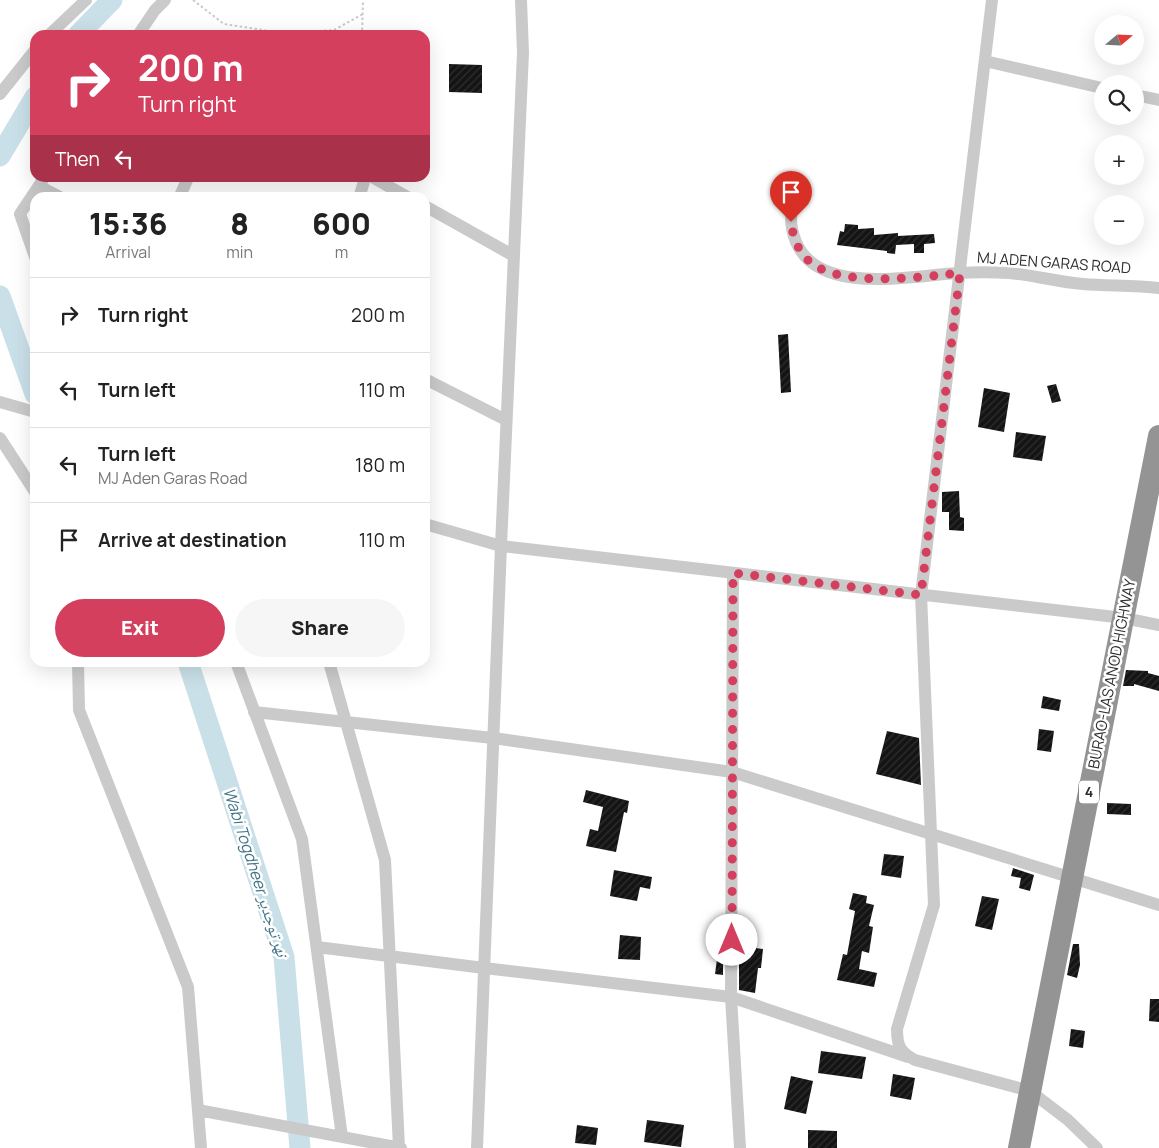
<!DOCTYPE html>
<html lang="en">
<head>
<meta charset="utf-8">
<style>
  body { margin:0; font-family:Manrope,"Noto Naskh Arabic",sans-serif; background:#f6f6f6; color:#222; height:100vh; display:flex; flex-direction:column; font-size:19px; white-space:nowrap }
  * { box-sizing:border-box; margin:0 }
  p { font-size:16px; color:#767676 }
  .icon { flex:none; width:28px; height:28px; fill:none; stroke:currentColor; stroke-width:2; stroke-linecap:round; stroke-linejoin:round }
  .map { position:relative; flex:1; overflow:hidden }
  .details { position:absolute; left:30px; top:192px; width:400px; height:475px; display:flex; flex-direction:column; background:#fff; border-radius:15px; box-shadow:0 5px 20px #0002 }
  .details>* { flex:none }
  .top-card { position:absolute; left:30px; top:30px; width:400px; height:152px; border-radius:15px; box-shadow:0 5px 20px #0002; background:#d43f5d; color:#fff; overflow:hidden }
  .needle { width:32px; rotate:71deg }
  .fabs { position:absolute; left:1094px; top:15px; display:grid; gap:10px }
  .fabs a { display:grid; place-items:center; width:50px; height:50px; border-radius:50%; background:#fff; box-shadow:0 5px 20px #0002; font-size:25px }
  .pin { position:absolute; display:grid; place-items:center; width:42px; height:42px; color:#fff; margin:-51px -21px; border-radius:50% 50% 50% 0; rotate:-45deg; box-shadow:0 0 5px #0007 }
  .pin .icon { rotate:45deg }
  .me { position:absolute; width:55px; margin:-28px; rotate:0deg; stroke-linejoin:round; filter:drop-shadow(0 0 4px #0008) }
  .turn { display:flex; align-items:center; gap:18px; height:105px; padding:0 25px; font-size:22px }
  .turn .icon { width:65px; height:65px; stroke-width:2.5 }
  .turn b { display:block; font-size:35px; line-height:42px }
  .then { display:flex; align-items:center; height:48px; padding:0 25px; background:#0003; gap:10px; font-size:19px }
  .eta { display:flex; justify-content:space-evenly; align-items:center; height:85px; text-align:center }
  .eta b { font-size:30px; font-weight:800; line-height:35px }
  .button { display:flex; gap:10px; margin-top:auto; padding:10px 25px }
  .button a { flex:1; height:58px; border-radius:30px; background:#d43f5d; color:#fff; font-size:20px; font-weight:800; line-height:58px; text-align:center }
  .button a+a { background:#f6f6f6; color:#222 }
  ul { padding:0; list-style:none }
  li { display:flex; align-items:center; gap:15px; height:75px; padding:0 25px; border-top:1px solid #e0e0e0 }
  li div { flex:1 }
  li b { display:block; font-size:19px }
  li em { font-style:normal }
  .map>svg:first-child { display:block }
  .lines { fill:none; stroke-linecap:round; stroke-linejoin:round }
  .river { stroke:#cae0e8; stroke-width:21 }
  .building { fill:url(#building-hatch) }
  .path { stroke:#cacaca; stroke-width:2; stroke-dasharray:2.5 2.5; stroke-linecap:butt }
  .street { stroke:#cacaca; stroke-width:12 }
  .highway { stroke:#949494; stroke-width:22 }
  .route { stroke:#d43f5d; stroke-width:9; stroke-dasharray:0 16.2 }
  .labels { text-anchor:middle; stroke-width:5; stroke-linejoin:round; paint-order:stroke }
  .shield { fill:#fff; stroke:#6c6c6c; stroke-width:1 }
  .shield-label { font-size:14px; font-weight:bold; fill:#2d2d2d }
  .street-label { font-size:15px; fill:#2d2d2d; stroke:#fff }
  .water-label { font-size:16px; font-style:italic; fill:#437587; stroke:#fff }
</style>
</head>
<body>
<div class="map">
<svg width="1159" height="1148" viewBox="0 0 1159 1148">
  <defs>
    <pattern id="building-hatch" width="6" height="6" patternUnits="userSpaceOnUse" patternTransform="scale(1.25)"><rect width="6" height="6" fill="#141414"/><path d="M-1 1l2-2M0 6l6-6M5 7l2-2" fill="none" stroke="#2e2e2e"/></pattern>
  </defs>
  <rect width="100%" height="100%" fill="#fff"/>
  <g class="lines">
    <path class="river" d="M78 35 112 0
      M0 156 35 97
      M0 296 35 394
      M188 662 284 957 300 1148"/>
  </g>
  <path class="building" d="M449 64 482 65V93L449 92Z
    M845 224 858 225V229L874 228V235L898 233V236L934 234 935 243 924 244V253H914V244L896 245 895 254 887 253V251L837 245 840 231 844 232Z
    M788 334 791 392 781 393 778 335Z
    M1056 384 1061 401 1052 403 1047 386Z
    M984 388 1010 393 1004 432 978 427Z
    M1016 432 1046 436 1042 461 1013 457Z
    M959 491 960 517 964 518V531L949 530V512H942V492Z
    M1126 670 1148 671V673L1159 676V691L1134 684V686H1123Z
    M1043 696 1061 700 1059 711 1041 708Z
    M1039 729 1054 731 1051 752 1037 750Z
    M887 731 919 738 921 785 876 774Z
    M586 790 629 801 627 813 624 812 616 852 586 846 590 829 598 831 603 807 583 802Z
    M1107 803 1131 804V815L1107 814Z
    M884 854 904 856 901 878 881 875Z
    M1013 868 1034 875 1030 891 1019 888 1021 878 1011 876Z
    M614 870 652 877 650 889 640 887 637 901 610 896Z
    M853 893 867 896 866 903 874 905 869 926 873 927 869 953 862 951 859 969 877 973 874 987 837 980 843 954 847 955 855 911 849 909Z
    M982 896 999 899 992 930 975 926Z
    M620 935 641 937 640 960 618 959Z
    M719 944H723V975L715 974Z
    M1073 944H1079L1080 965 1077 978 1067 975Z
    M739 946 763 949 761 968H758L755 993 739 990Z
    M1150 999H1159V1022L1149 1021Z
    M1071 1029 1085 1031 1083 1048 1069 1046Z
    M821 1051 866 1057 862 1079 818 1073Z
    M893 1074 915 1078 911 1100 890 1096Z
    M791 1076 813 1081 806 1114 784 1109Z
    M647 1120 684 1125 681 1147 644 1142Z
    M577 1125 598 1128 596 1145 575 1143Z
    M808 1130 837 1131V1148H808Z"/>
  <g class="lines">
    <path class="path" d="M193 0 224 24 283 33 334 30 363 14
      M362 35 363 0"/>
    <path class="street" d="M992 0 921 595 934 905 897 1029C897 1046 900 1052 915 1060L1030 1091 1068 1120 1097 1148
      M49 35 86 0
      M138 35 155 10 165 0
      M985 61 1102 88
      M0 94 35 50
      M1135 95 1159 100
      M374 178 409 198
      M39 186 62 198
      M179 198 188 178
      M359 198 365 178
      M795 198C789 213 790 227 796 242 819 297 913 275 959 273 975 272 992 272 1009 273 1034 275 1058 282 1083 284 1109 286 1134 285 1159 288
      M425 206 514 256
      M35 257 20 214 44 178
      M425 379 506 420
      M0 402 35 412
      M0 438 35 492
      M425 524 501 546 1124 618 1159 625
      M733 573 731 997 740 1148
      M78 662 79 710 188 987 201 1148
      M236 662 302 839 342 1137
      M329 662 385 860 399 1147
      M254 712 493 738 732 772 1159 905
      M317 947 484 968 731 997 908 1057
      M198 1110 401 1148
      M477 1148 501 546 523 53 521 0"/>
    <path class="highway" d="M1019 1148 1159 436"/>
  </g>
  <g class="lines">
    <path class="route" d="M732 940 733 573 921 595 960 273C921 277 841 288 810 262 798 252 793 237 791 222"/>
  </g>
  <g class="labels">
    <rect class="shield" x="1079" y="780.5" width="20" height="23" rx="4"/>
    <g class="shield-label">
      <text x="1089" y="797">4</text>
    </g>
    <g class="street-label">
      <text transform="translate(1054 263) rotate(4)" y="5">MJ ADEN GARAS ROAD</text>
      <text transform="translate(1112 674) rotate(-79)" y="5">BURAO-LAS ANOD HIGHWAY</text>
    </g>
    <g class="water-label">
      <text transform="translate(256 872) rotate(72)" y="6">Wabi Togdheer نهر توجدير</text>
    </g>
  </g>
</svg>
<div class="fabs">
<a><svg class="needle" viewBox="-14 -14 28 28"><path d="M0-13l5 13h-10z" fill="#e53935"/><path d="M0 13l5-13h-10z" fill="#767676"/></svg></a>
<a><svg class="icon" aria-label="search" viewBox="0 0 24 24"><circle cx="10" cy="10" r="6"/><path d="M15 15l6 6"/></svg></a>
<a>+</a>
<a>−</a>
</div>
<div class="pin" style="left:791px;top:222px;background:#d93025"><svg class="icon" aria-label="arrive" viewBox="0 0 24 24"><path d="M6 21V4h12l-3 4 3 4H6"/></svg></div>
<svg class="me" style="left:732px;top:940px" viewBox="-20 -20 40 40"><circle r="19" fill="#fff"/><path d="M0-13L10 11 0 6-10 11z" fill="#d43f5d"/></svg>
<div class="top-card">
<div class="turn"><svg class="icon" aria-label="right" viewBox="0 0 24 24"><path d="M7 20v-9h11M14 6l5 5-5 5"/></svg><div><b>200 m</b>Turn right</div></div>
<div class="then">Then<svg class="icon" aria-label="left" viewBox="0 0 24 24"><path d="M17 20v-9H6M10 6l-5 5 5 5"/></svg></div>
</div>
<section class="details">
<div class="eta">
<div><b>15:36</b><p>Arrival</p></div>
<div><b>8</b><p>min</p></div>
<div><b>600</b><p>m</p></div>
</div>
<ul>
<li><svg class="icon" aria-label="right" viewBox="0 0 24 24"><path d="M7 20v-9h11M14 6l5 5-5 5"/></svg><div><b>Turn right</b></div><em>200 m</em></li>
<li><svg class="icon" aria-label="left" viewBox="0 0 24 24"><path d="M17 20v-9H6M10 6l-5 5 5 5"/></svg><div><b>Turn left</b></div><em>110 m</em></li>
<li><svg class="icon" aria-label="left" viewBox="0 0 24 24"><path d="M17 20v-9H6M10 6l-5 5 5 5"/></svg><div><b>Turn left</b><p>MJ Aden Garas Road</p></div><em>180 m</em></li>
<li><svg class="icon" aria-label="arrive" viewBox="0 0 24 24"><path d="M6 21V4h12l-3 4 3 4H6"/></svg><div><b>Arrive at destination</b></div><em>110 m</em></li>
</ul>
<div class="button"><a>Exit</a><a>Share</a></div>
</section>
</div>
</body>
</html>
